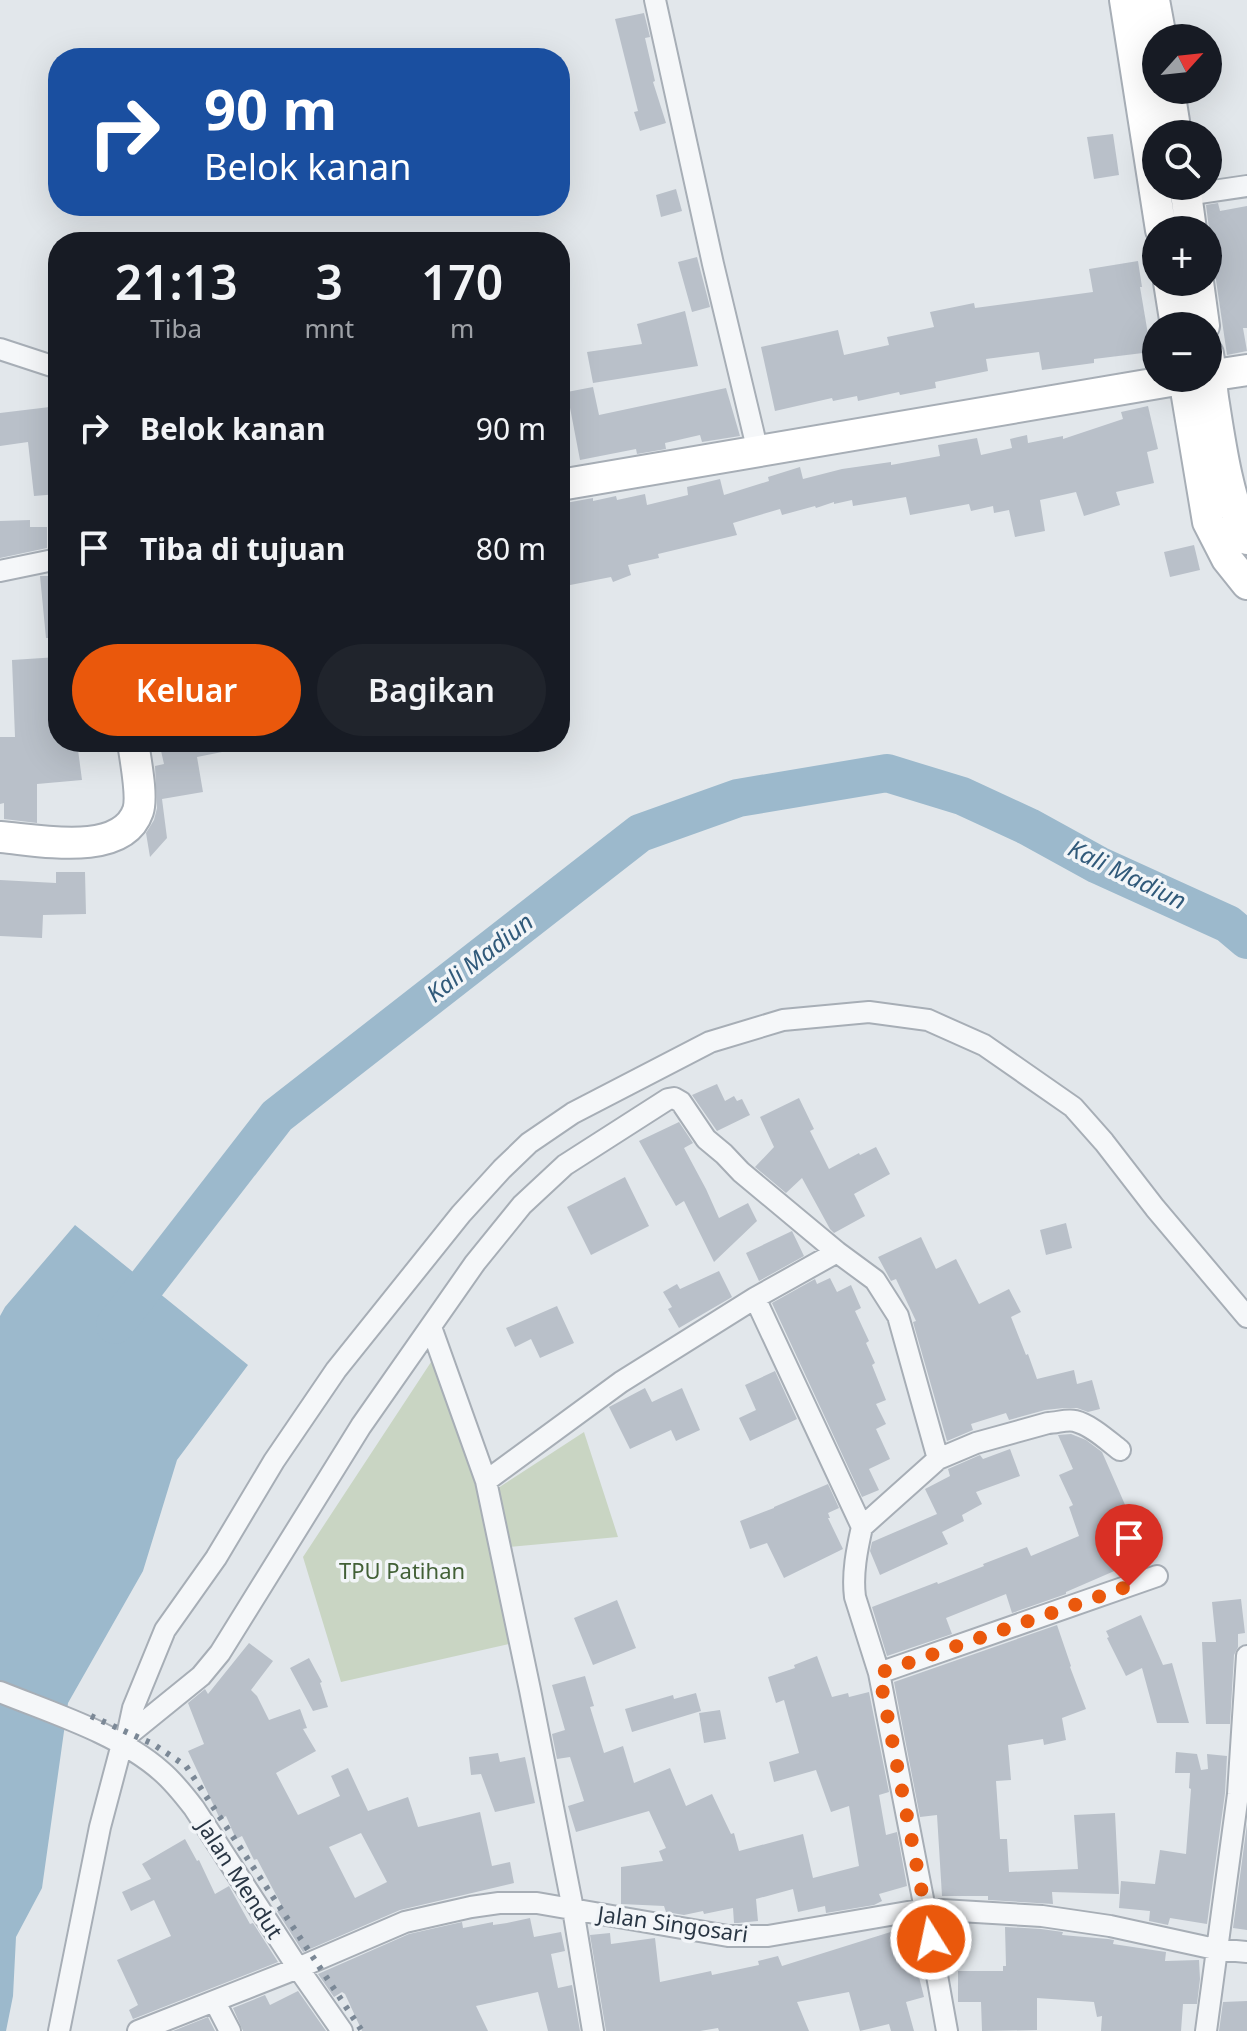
<!DOCTYPE html>
<html lang="id">
<head>
<meta charset="utf-8">
<style>
  body { margin:0; font-family:"Noto Sans",sans-serif; background:#20242c; color:#f1f3f6; height:100vh; display:flex; flex-direction:column; font-size:30px; white-space:nowrap }
  * { box-sizing:border-box; margin:0 }
  p { font-size:26px; color:#9ea1a6 }
  .icon { flex:none; width:44px; height:44px; fill:none; stroke:currentColor; stroke-width:2; stroke-linecap:round; stroke-linejoin:round }
  .map { position:relative; flex:1; overflow:hidden }
  .sheet { position:absolute; left:48px; top:232px; width:522px; height:520px; display:flex; flex-direction:column; background:#171b24; border-radius:32px; box-shadow:0 8px 32px #0002 }
  .sheet>* { flex:none }
  .hud { position:absolute; left:48px; top:48px; width:522px; height:168px; border-radius:32px; box-shadow:0 8px 32px #0002; background:#1a4fa0; color:#fff; overflow:hidden }
  .needle { width:52px; rotate:63deg }
  .tools { position:absolute; left:1142px; top:24px; display:grid; gap:16px }
  .tools a { display:grid; place-items:center; width:80px; height:80px; border-radius:50%; background:#171b24; box-shadow:0 8px 32px #0002; font-size:40px }
  .pin { position:absolute; display:grid; place-items:center; width:68px; height:68px; color:#fff; margin:-82px -34px; border-radius:50% 50% 50% 0; rotate:-45deg; box-shadow:0 0 8px #0007 }
  .pin .icon { rotate:45deg }
  .me { position:absolute; width:88px; margin:-44px; rotate:350deg; stroke-linejoin:round; filter:drop-shadow(0 0 6px #0008) }
  .turn { display:flex; align-items:center; gap:28px; height:168px; padding:0 24px; font-size:36px }
  .turn .icon { width:104px; height:104px; stroke-width:2.5 }
  .turn b { display:block; font-size:56px; line-height:68px }
  .eta { display:flex; justify-content:space-evenly; align-items:center; height:136px; text-align:center }
  .eta b { font-size:48px; font-weight:600; line-height:56px }
  .primary-button { display:flex; gap:16px; margin-top:auto; padding:16px 24px }
  .primary-button a { flex:1; height:92px; border-radius:48px; background:#ea580c; color:#fff; font-size:32px; font-weight:600; line-height:92px; text-align:center }
  .primary-button a+a { background:#20242c; color:#f1f3f6 }
  ul { padding:0; list-style:none }
  li { display:flex; align-items:center; gap:24px; height:120px; padding:0 24px }
  li div { flex:1 }
  li b { display:block; font-size:30px }
  li em { font-style:normal }
  .map>svg:first-child { display:block }
  .green { fill:#c9d5c3 }
  .water { fill:#9cb9cc }
  .lines { fill:none; stroke-linecap:round; stroke-linejoin:round }
  .river { stroke:#9cb9cc; stroke-width:38 }
  .building { fill:#b9c0c9; fill-rule:evenodd }
  .street-casing { stroke:#a7aeb6; stroke-width:24 }
  .secondary-casing { stroke:#a7aeb6; stroke-width:34 }
  .street { stroke:#f5f7f9; stroke-width:20 }
  .secondary { stroke:#fff; stroke-width:30 }
  .rail { stroke:#7b8896; stroke-width:6; stroke-dasharray:4 8; stroke-linecap:butt }
  .route { stroke:#ea580c; stroke-width:14; stroke-dasharray:0 25.2 }
  .labels { text-anchor:middle; stroke-width:7; stroke-linejoin:round; paint-order:stroke }
  .park-label { font-size:22px; fill:#426036; stroke:#f2f5f8 }
  .street-label { font-size:22px; fill:#293644; stroke:#f2f5f8 }
  .water-label { font-size:24px; font-style:italic; fill:#315a7a; stroke:#f2f5f8 }
</style>
</head>
<body>
<div class="map">
<svg width="1247" height="2031" viewBox="0 0 1247 2031">
  <rect width="100%" height="100%" fill="#e2e7eb"/>
  <path class="green" d="M435 1356 472 1449 509 1644 341 1682 303 1557Z
    M584 1432 618 1537 509 1547 498 1488Z"/>
  <path class="water" d="M75 1225 248 1365 177 1460 143 1571 68 1703 42 1888 16 1937 13 1996 6 2031H0V1316L5 1307Z"/>
  <g class="lines">
    <path class="river" d="M115 1325 277 1116 640 833 738 798 887 773 962 796 1029 827 1098 865 1228 924 1247 940"/>
  </g>
  <path class="building" d="M644 13 650 37 645 38 655 81 653 82 666 123 640 131 634 112 638 111 615 19Z
    M1113 134 1119 175 1094 179 1087 137Z
    M676 189 682 211 661 217 656 195Z
    M1218 203 1220 211 1247 206V328H1243L1247 351 1227 355 1216 280 1211 270 1208 253 1209 228 1206 205Z
    M697 257 710 307 692 312 678 262Z
    M1138 261 1142 287H1140L1151 352 1094 359V363L1042 370 1039 352 986 359 988 371 935 382 936 388 900 395 899 392 858 401 857 396 833 401 832 398 775 411 761 347 838 330 844 355 889 345 887 337 934 327 930 312 974 303 975 308 1093 292 1089 269Z
    M685 311 698 366 593 383 587 352 642 344 637 324Z
    M593 387 599 415 726 388 740 436 702 442 700 435 665 443 666 449 637 454 636 449 580 460 567 392Z
    M58 406V494L34 496 28 442 0 446V413Z
    M1148 406 1158 449 1147 452 1154 483 1116 492 1120 505 1084 516 1076 492 1040 500 1045 531 1015 537 1009 510 994 513 993 506 971 511 969 504 910 515 906 497 853 506 852 500 834 504V502L816 508 815 506 782 515 780 509 733 523 737 535 658 554 659 558 628 565 631 575 613 582 611 577 560 587V504L593 498V501L616 496 617 500 645 494 647 505 688 495 687 487 720 479 724 495 769 481 768 477 800 467 803 479 842 469 891 462V465L940 456 938 445 977 438 981 455 1012 448 1010 439 1027 435 1028 443 1063 436V439L1123 419 1121 412Z
    M30 520V527H47V548L0 558V521Z
    M1194 545 1200 570 1170 577 1164 552Z
    M40 576H58V638H46Z
    M58 657V742H77L82 780 37 784V823L4 819V803L0 804V737H15L12 660Z
    M159 742H231L232 750 197 757 203 792 162 799 167 838 150 857 146 833 154 820 157 808 155 766 164 764Z
    M56 872H85L86 914 43 915 42 938 0 936V880L56 883Z
    M717 1084 725 1101 734 1096 737 1101 742 1099 750 1115 717 1131 692 1095Z
    M799 1098 814 1129 810 1131 829 1169 859 1153 860 1155 876 1147 890 1174 854 1194 865 1216 834 1233 830 1229 802 1178 786 1193 755 1167 774 1147 760 1117Z
    M679 1122 693 1143 684 1148 706 1189 719 1218 748 1203 757 1221 714 1262 684 1201 676 1206 639 1141Z
    M625 1177 649 1226 591 1255 567 1207Z
    M1066 1223 1072 1248 1046 1255 1040 1230Z
    M792 1231 804 1256 759 1281 746 1253Z
    M921 1237 936 1269 956 1259 979 1304 1009 1289 1021 1312 1011 1317 1026 1355 1028 1354 1037 1379 1074 1370 1077 1384 1092 1380 1100 1409 1088 1412 1077 1408H1064L1045 1410 1009 1420 1006 1413 971 1424 973 1430 947 1441 913 1322 916 1321 896 1279 891 1281 878 1257Z
    M719 1271 732 1297 679 1328 668 1309 672 1307 663 1292 677 1284 680 1289Z
    M830 1278 837 1292 851 1285 861 1308 855 1311 869 1341 866 1343 875 1363 872 1365 886 1400 876 1404 886 1424 876 1429 890 1459 869 1469 879 1490 862 1497 772 1303 815 1279 817 1284Z
    M557 1306 574 1343 540 1358 531 1339 515 1347 506 1328Z
    M775 1371 797 1419 750 1441 739 1418 756 1410 745 1385Z
    M645 1388 652 1402 682 1388 700 1430 676 1441 671 1430 630 1449 609 1407Z
    M1071 1434 1086 1440 1102 1452 1126 1507 1122 1508 1130 1526 1128 1527 1142 1559 1066 1592V1594L1012 1613 1006 1594 946 1618 952 1634 887 1656 872 1607 937 1582 938 1584 984 1566 983 1564 1027 1547 1031 1556 1079 1536 1069 1507 1073 1505 1059 1475 1073 1469 1058 1435Z
    M1010 1449 1020 1476 976 1492 982 1504 962 1515 964 1521 942 1532 948 1544 880 1575 870 1551 872 1542 937 1514 925 1489 950 1476 948 1469 980 1455 983 1459Z
    M828 1484 839 1508 828 1513 830 1518H828L843 1549 784 1578 767 1543 750 1549 740 1521 774 1508V1507Z
    M1241 1599 1245 1633 1238 1634V1647L1234 1655 1230 1724H1206L1202 1642H1216L1212 1602Z
    M617 1600 636 1648 593 1665 574 1618Z
    M1141 1615 1163 1665 1172 1663 1189 1723H1157L1142 1668 1126 1676 1107 1638 1109 1637 1106 1631Z
    M1057 1625 1071 1666 1070 1667 1086 1709 1062 1718 1066 1740 1044 1745 1043 1739 1008 1745 1011 1780 996 1781 1000 1839H1007L1009 1872 1078 1869 1074 1815 1115 1813 1119 1894 1052 1892 1053 1904 988 1900V1896H942L937 1815 920 1817 894 1682Z
    M249 1643 273 1661 251 1690 257 1696 269 1720 300 1709 307 1728 303 1729 316 1751 276 1773 298 1815 340 1796 331 1776 348 1768 368 1811 408 1797 418 1827 480 1812 492 1866 510 1862 514 1883 400 1910 303 1952 277 1911 283 1908 257 1859 254 1860 242 1836 236 1839 226 1816 220 1819 188 1751 204 1744 188 1703 205 1689 208 1694ZM361 1833 387 1882 355 1898 329 1847Z
    M817 1656 832 1697 848 1693 849 1697 869 1692 889 1792 879 1795 886 1835 897 1832 907 1886 879 1894 882 1901 874 1905 826 1913 825 1906 798 1912 793 1889 756 1899 758 1921 738 1923H734L733 1908 704 1914 703 1911 684 1915 666 1912 664 1906 621 1904V1867L663 1861 659 1851 666 1848 649 1811 576 1832 568 1806 584 1801 570 1757 557 1759 552 1734 565 1730 552 1685 585 1676 594 1706 590 1707 604 1753 623 1746 634 1783 670 1768 686 1806 712 1794 731 1834 734 1833 739 1851 803 1834 813 1878 859 1866 849 1806 831 1812 816 1770 774 1782 769 1762 799 1753 784 1700 776 1703 768 1677 795 1668 794 1665Z
    M309 1658 322 1682 320 1683 328 1707 313 1711 290 1668Z
    M696 1693 701 1711 632 1732 625 1709 673 1695 674 1699Z
    M720 1710 726 1739 704 1743 699 1713Z
    M1176 1752 1197 1754 1201 1770 1208 1769 1207 1754 1227 1756 1225 1793 1207 1924 1170 1918 1168 1925 1149 1921 1150 1911 1119 1908 1121 1881 1155 1884 1160 1850 1186 1854 1191 1789 1189 1788 1190 1773H1175Z
    M498 1753 500 1762 525 1757 535 1803 495 1812 481 1774 471 1775 469 1757Z
    M1247 1824V1930L1233 1928Z
    M185 1839 197 1861 199 1860 215 1894 229 1886 250 1924 253 1923 278 1962 133 2019 129 2010 138 2005 117 1960 171 1936 154 1900 131 1911 122 1892 151 1879 142 1864Z
    M530 1918 534 1937 561 1932 565 1951 551 1954 558 1988 572 1985 580 2031H548L538 1992 476 2006 488 2031H362L345 1994 342 1992 334 1997 318 1974 409 1934 462 1922 463 1928 493 1922V1925L507 1923Z
    M1005 1927 1041 1929 1063 1932 1062 1935 1108 1939 1114 1940 1113 1944 1166 1952 1165 1961 1199 1960 1200 1979 1197 2004H1183L1181 2031H1101L1102 2016 1097 2017 1094 2002 1037 1998V2030L982 2031 981 2002H958V1971H1003V1966H1006Z
    M897 1930 899 1938 916 1933 920 1955 914 1957 924 1997 906 2002 914 2031H891L889 2024 860 2031 849 1992 797 2002 809 2031H719L718 2028 700 2031H606L590 1935 610 1933 611 1944 655 1938 660 1982 711 1971 712 1975 759 1965 758 1961 778 1956 782 1966Z
    M298 1991 326 2031H243L233 2008 265 1995 270 2005Z
    M1247 2001V2031H1219L1223 2002Z
    M208 2017 215 2031H173Z"/>
  <g class="lines">
    <g class="street-casing">
      <path id="street" d="M655 0 713 264 758 452
        M1186 195 1247 186
        M0 349 58 368
        M0 571 58 559
        M755 1298 862 1527
        M431 1327 486 1481 530 1690 573 1909 593 2031
        M938 1459 976 1443 1048 1423C1057 1423 1066 1419 1075 1421 1091 1425 1107 1440 1120 1450
        M486 1481 621 1382 755 1298 837 1252
        M862 1527C857 1549 852 1574 855 1597L879 1673 925 1909 947 2031
        M879 1673 1157 1576
        M0 1692C52 1713 119 1734 161 1771 174 1782 184 1795 194 1808L298 1968 342 2031
        M127 1736 133 1708 165 1630 216 1558 274 1461 336 1370 461 1214 502 1169 529 1143 573 1113 710 1042 783 1020 869 1012 928 1020 984 1045 1073 1107 1104 1142 1155 1208 1247 1317
        M215 2002 230 2031
        M59 2031 100 1827 122 1744 127 1736 201 1676 220 1653 361 1426 475 1263 522 1205 565 1165 668 1099 674 1098 681 1102 706 1139 724 1154 741 1172 837 1252 875 1280 898 1316 938 1459 862 1527
        M138 2031 298 1968 405 1922 471 1907 499 1903H537L728 1936H768L925 1909 1042 1916 1110 1926 1215 1949 1247 1952
        M1206 2031 1238 1794 1247 1656"/>
    </g>
    <g class="secondary-casing">
      <path id="secondary" d="M1125 0 1161 230
        M1154 0 1161 38
        M1169 90 1176 134
        M1185 186 1191 230
        M1169 282 1176 326
        M1198 282 1204 326
        M1208 354C1211 371 1211 387 1214 404 1221 449 1228 497 1247 539
        M1208 376 1247 370
        M1184 378 1208 522 1227 559 1247 584
        M560 485 1188 378
        M0 837C38 840 122 858 138 811 143 796 135 758 133 742"/>
    </g>
    <use href="#street" class="street"/>
    <use href="#secondary" class="secondary"/>
    <path class="rail" d="M91 1716 153 1744 186 1766 362 2031"/>
  </g>
  <g class="lines">
    <path class="route" d="M931 1939 879 1673 1129 1586"/>
  </g>
  <g class="labels">
    <g class="park-label">
      <text x="402" y="1579">TPU Patihan</text>
    </g>
    <g class="street-label">
      <text transform="translate(240 1879) rotate(57)" y="8">Jalan Mendut</text>
      <text transform="translate(673 1924) rotate(8)" y="8">Jalan Singosari</text>
    </g>
    <g class="water-label">
      <text transform="translate(1127 875) rotate(26)" y="8">Kali Madiun</text>
      <text transform="translate(480 958) rotate(-38)" y="8">Kali Madiun</text>
    </g>
  </g>
</svg>
<div class="tools">
<a><svg class="needle" viewBox="-14 -14 28 28"><path d="M0-13l5 13h-10z" fill="#e53935"/><path d="M0 13l5-13h-10z" fill="#9ea1a6"/></svg></a>
<a><svg class="icon" aria-label="search" viewBox="0 0 24 24"><circle cx="10" cy="10" r="6"/><path d="M15 15l6 6"/></svg></a>
<a>+</a>
<a>−</a>
</div>
<div class="pin" style="left:1129px;top:1586px;background:#d93025"><svg class="icon" aria-label="arrive" viewBox="0 0 24 24"><path d="M6 21V4h12l-3 4 3 4H6"/></svg></div>
<svg class="me" style="left:931px;top:1939px" viewBox="-20 -20 40 40"><circle r="17" fill="#ea580c" stroke="#fff" stroke-width="3"/><path d="M0-11L8 9 0 5-8 9z" fill="#fff"/></svg>
<div class="hud">
<div class="turn"><svg class="icon" aria-label="right" viewBox="0 0 24 24"><path d="M7 20v-9h11M14 6l5 5-5 5"/></svg><div><b>90 m</b>Belok kanan</div></div>
</div>
<section class="sheet">
<div class="eta">
<div><b>21:13</b><p>Tiba</p></div>
<div><b>3</b><p>mnt</p></div>
<div><b>170</b><p>m</p></div>
</div>
<ul>
<li><svg class="icon" aria-label="right" viewBox="0 0 24 24"><path d="M7 20v-9h11M14 6l5 5-5 5"/></svg><div><b>Belok kanan</b></div><em>90 m</em></li>
<li><svg class="icon" aria-label="arrive" viewBox="0 0 24 24"><path d="M6 21V4h12l-3 4 3 4H6"/></svg><div><b>Tiba di tujuan</b></div><em>80 m</em></li>
</ul>
<div class="primary-button"><a>Keluar</a><a>Bagikan</a></div>
</section>
</div>
</body>
</html>
